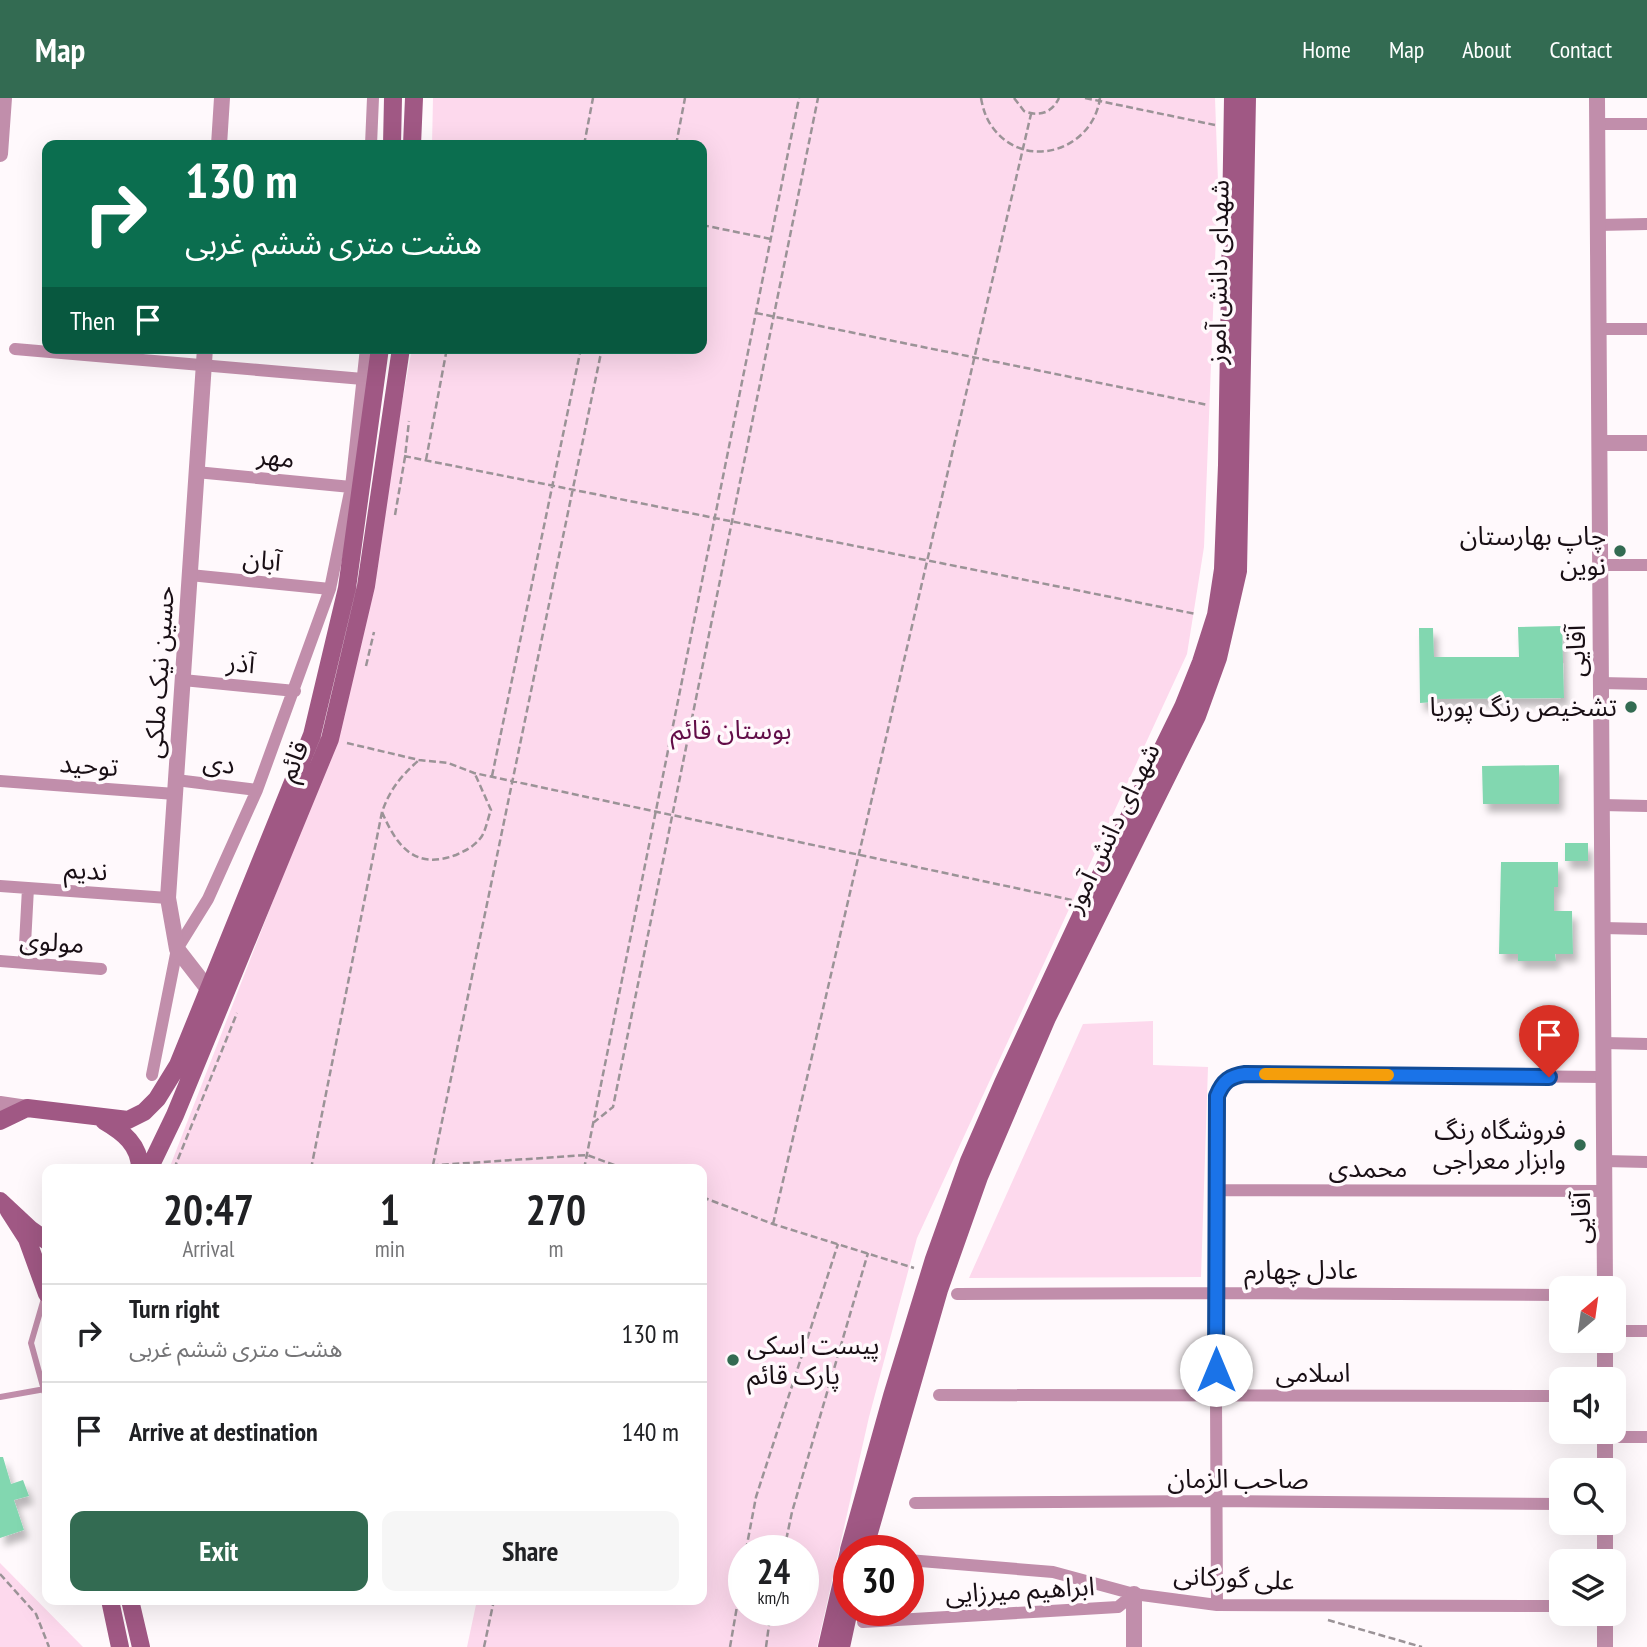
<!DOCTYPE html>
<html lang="en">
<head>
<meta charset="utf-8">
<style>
  body { margin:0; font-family:"PT Sans Narrow","Noto Sans Arabic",sans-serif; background:#f6f6f6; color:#202124; height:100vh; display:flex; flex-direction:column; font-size:26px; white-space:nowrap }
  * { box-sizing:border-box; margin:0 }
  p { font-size:23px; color:#757577 }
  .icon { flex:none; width:38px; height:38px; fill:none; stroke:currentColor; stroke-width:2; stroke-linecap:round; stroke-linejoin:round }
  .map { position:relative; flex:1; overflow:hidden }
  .sheet { position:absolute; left:42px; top:1066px; width:665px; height:441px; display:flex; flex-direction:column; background:#fff; border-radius:14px; box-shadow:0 7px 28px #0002 }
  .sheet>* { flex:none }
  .top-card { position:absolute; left:42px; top:42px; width:665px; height:214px; border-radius:14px; box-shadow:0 7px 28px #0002; background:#0b6e4f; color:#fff; overflow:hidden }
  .needle { width:46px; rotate:29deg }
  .tools { position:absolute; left:1549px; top:1178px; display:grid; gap:14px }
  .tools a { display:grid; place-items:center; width:77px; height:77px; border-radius:14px; background:#fff; box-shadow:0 7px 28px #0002; font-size:35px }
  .speed { position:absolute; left:728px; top:1437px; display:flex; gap:14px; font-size:35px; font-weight:700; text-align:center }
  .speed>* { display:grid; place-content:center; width:91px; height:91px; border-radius:50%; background:#fff; box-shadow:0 7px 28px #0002; line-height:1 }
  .speed small { font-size:18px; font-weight:400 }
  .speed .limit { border:10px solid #d22; background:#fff; color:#111 }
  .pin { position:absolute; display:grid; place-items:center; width:60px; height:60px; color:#fff; margin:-72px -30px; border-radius:50% 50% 50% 0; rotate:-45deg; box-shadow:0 0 7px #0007 }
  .pin .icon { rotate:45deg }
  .me { position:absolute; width:77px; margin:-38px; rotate:0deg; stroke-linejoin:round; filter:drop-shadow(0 0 5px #0008) }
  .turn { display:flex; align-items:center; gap:24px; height:147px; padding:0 28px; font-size:32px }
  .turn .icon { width:91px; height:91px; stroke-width:2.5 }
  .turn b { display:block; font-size:49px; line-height:60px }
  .then { display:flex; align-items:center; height:66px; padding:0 28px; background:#0003; gap:14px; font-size:26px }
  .eta { display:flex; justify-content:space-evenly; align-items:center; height:119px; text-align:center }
  .eta b { font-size:42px; font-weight:600; line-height:49px }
  .button { display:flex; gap:14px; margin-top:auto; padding:14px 28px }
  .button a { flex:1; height:80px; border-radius:14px; background:#336b52; color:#fff; font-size:28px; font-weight:600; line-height:80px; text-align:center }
  .button a+a { background:#f6f6f6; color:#202124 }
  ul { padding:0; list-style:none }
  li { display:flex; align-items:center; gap:21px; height:98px; padding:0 28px; border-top:2px solid #e0e0e0 }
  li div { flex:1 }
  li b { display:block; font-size:26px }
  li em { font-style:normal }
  header { display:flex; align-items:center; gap:42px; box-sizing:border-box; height:98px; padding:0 35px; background:#336b52; color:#fff }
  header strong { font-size:33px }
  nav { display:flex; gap:38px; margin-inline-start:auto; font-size:24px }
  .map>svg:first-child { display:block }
  .green { fill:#fdd9ed; fill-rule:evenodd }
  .building { fill:#82d7b0; filter:url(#shadow) }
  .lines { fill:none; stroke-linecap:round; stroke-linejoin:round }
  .path { stroke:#9b9397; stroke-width:2.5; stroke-dasharray:7 3.5; stroke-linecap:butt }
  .service { stroke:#c18eab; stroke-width:6 }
  .minor { stroke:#c18eab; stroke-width:12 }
  .tertiary { stroke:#c18eab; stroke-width:16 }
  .secondary { stroke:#a05884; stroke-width:18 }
  .route-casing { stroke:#114b97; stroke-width:18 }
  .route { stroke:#1a73e8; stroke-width:12 }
  .slow { stroke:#f59e0b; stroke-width:12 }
  .poi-dot { fill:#336b52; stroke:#fff9fc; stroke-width:2.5 }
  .labels { text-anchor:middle; stroke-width:7; stroke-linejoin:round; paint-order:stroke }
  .street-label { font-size:26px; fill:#190f15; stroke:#fff9fc }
  .poi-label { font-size:26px; fill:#190f15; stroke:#fff9fc; text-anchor:end }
  .park-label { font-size:26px; fill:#620d48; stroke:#fff9fc }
</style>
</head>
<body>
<header>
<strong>Map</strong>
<nav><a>Home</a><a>Map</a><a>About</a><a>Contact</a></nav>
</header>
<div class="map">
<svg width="1647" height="1549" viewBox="0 0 1647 1549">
  <defs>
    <filter id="shadow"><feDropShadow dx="4.5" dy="8" stdDeviation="3.5" flood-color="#0004"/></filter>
  </defs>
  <rect width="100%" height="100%" fill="#fff9fc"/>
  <path class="green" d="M433 0H1215L1218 84 1204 449 1187 556 917 1140 869 1319 817 1549H467L477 1502H702V1071H169L345 617 412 250H702V47H432ZM744 1452H803V1512H744Z
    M1153 923V967L1208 969 1201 1179 969 1180 1083 926Z
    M0 1465 83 1549H0Z"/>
  <path class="building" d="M1562 528 1564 600 1434 601V604L1420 605 1419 530H1433L1434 559H1519L1518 529Z
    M1559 667V706H1483L1482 668Z
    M1565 745H1588V763H1565Z
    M1501 764H1558V789H1554V813H1572L1573 856H1555L1556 863H1518V856H1499Z
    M0 1359H3L11 1386 23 1382 29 1398 14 1402 24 1432 0 1440Z"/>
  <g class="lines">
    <path class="path" d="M981 0C983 11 986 21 993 30 1026 74 1093 52 1100 0
      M1014 0 1024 13C1039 19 1052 15 1059 0
      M1085 0 1215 27
      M584 47 593 0
      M676 47 685 0
      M702 127 771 141
      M756 215 1208 307
      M404 358 1196 516
      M426 362 447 250
      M395 417 405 359 409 323
      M366 568 374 534
      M347 645 419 662 448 665 474 675 1072 802
      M492 678 581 250
      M382 714C397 749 415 772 456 757 467 752 475 748 482 738 486 731 488 720 491 712L475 676
      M593 1025 613 1009 818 0
      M433 1067 602 250
      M174 1071 237 915
      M311 1071 382 714C390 691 401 678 419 662
      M379 1071 587 1057 625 1071
      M584 1071 799 0
      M702 1099 773 1126 914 1170
      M773 1126 1031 16
      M746 1452 756 1399 838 1146
      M784 1452 792 1414 868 1155
      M0 1476 36 1516 49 1549
      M1328 1522 1422 1549
      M484 1549 494 1502
      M730 1549 744 1468
      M766 1549 771 1512"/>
    <path class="service" d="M45 1197 31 1245 47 1303
      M0 1299 45 1291"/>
    <path class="minor" d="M1598 26H1647
      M371 47 373 0
      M1598 127 1647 126
      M1599 231H1647
      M15 251 363 281
      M196 374 351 389
      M1600 467H1647
      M190 477 330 491
      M183 582 295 593
      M1601 585 1647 586
      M176 682 257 692
      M0 683 175 696
      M1602 707 1647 708
      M0 788 168 800
      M1603 830 1647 831
      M0 863 101 871
      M24 865 28 790
      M1604 945 1647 946
      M152 977 177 851 208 801 257 692 330 491 351 389 366 250
      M1605 1063 1647 1064
      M1215 1092 1605 1093
      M957 1196 1216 1195 1561 1197
      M1614 1233H1647
      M939 1297 1561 1298
      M1605 1339H1647
      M915 1405 1216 1403 1561 1406
      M908 1462 1053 1474 1134 1496 1217 1507 1561 1508
      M1217 1507 1215 1092 1217 998C1223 983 1230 978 1245 976L1604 979
      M863 1524 1118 1509 1134 1496"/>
    <path class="tertiary" d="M1597 0 1605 1190
      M219 47 222 0
      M0 56 4 0
      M205 250 168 800 177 851 208 891
      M1600 345H1647
      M0 1006 27 1010
      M1605 1281V1242
      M1605 1334V1372
      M1605 1463V1424
      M1134 1496V1549
      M1605 1549V1516"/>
    <path class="secondary" d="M392 47 393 0
      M412 47 414 0
      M0 1023 27 1010 128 1022 144 1014 157 1001 178 967 312 637 347 490 380 250
      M104 1023C123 1034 140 1047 140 1071
      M149 1071 175 1017 330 641 366 488 401 250
      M0 1103 30 1131 47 1143
      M9 1113 27 1141 47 1196
      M849 1452 892 1298 934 1161 969 1063 1003 985 1087 805 1183 609 1201 564 1216 517 1223 471 1227 367 1233 0
      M864 1452 939 1192 979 1079 1047 920 1197 618 1218 560 1238 473 1247 0
      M110 1502 120 1549
      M130 1502 141 1549
      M827 1549 849 1453
      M841 1549 849 1512"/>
  </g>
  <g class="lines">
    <g class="route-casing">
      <path id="route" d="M1216 1272 1217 998C1223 983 1230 978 1245 976L1549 979"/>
    </g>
    <use href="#route" class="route"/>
    <path class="slow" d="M1265 976 1388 977"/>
  </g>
  <g class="poi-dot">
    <circle cx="1620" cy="453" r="7"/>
    <circle cx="1631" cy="609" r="7"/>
    <circle cx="1580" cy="1047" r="7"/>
    <circle cx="733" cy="1262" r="7"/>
  </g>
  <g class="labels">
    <g class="street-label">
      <text transform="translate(1218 174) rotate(-89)" y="9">شهدای دانش آموز</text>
      <text transform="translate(276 359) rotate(6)" y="9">مهر</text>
      <text transform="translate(262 462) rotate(6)" y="9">آبان</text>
      <text transform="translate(1576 553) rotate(-90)" y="9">آقایی</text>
      <text transform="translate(241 565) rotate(6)" y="9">آذر</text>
      <text transform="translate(159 574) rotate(-86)" y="9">حسین نیک ملکی</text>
      <text transform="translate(293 663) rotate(-68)" y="9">قائم</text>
      <text transform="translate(219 665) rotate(7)" y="9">دی</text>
      <text transform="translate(89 667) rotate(4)" y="9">توحید</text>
      <text transform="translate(1112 730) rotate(-64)" y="9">شهدای دانش آموز</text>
      <text transform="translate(86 772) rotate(4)" y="9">ندیم</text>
      <text transform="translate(52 844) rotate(4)" y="9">مولوی</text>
      <text x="1368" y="1079">محمدی</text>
      <text transform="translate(1581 1120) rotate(-90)" y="9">آقایی</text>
      <text x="1301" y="1181">عادل چهارم</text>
      <text x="1313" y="1284">اسلامی</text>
      <text x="1238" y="1390">صاحب الزمان</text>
      <text transform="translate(1234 1480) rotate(3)" y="9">علی گورکانی</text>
      <text transform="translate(1020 1492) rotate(-3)" y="9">ابراهیم میرزایی</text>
    </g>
    <g class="poi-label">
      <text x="1606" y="447">چاپ بهارستان<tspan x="1606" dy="30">نوين</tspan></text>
      <text x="1617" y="618">تشخیص رنگ پوریا</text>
      <text x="1566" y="1041">فروشگاه رنگ<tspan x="1566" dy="30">وابزار معراجی</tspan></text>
      <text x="747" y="1256" text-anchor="start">پیست اسکی<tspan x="747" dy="30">پارک قائم</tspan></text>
    </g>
    <g class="park-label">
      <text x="731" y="641">بوستان قائم</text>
    </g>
  </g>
</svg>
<div class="tools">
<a><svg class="needle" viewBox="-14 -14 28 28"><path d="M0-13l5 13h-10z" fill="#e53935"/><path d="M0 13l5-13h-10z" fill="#757577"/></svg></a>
<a><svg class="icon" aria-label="sound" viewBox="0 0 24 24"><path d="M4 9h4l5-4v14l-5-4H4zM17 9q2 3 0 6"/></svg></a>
<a><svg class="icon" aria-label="search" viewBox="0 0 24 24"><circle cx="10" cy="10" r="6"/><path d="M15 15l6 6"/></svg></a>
<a><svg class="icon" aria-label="layers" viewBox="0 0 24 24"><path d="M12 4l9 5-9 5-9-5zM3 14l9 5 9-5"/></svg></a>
</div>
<div class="speed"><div>24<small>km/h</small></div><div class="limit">30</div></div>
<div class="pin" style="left:1549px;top:979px;background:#d93025"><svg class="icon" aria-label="arrive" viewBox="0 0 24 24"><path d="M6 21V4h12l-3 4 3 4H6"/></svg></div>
<svg class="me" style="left:1216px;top:1272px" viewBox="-20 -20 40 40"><circle r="19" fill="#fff"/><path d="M0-13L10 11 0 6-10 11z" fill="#1a73e8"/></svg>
<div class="top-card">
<div class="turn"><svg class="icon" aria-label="right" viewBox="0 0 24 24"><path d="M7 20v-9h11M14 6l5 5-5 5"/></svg><div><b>130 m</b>هشت متری ششم غربی</div></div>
<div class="then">Then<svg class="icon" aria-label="arrive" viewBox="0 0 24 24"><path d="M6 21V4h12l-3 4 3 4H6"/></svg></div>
</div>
<section class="sheet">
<div class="eta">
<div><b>20:47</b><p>Arrival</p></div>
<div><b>1</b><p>min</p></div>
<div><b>270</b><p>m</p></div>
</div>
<ul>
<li><svg class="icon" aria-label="right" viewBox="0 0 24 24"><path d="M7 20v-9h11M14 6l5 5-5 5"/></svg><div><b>Turn right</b><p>هشت متری ششم غربی</p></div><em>130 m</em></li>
<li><svg class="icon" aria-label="arrive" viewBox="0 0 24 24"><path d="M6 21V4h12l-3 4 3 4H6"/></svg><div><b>Arrive at destination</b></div><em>140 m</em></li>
</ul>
<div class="button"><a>Exit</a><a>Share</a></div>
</section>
</div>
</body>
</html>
